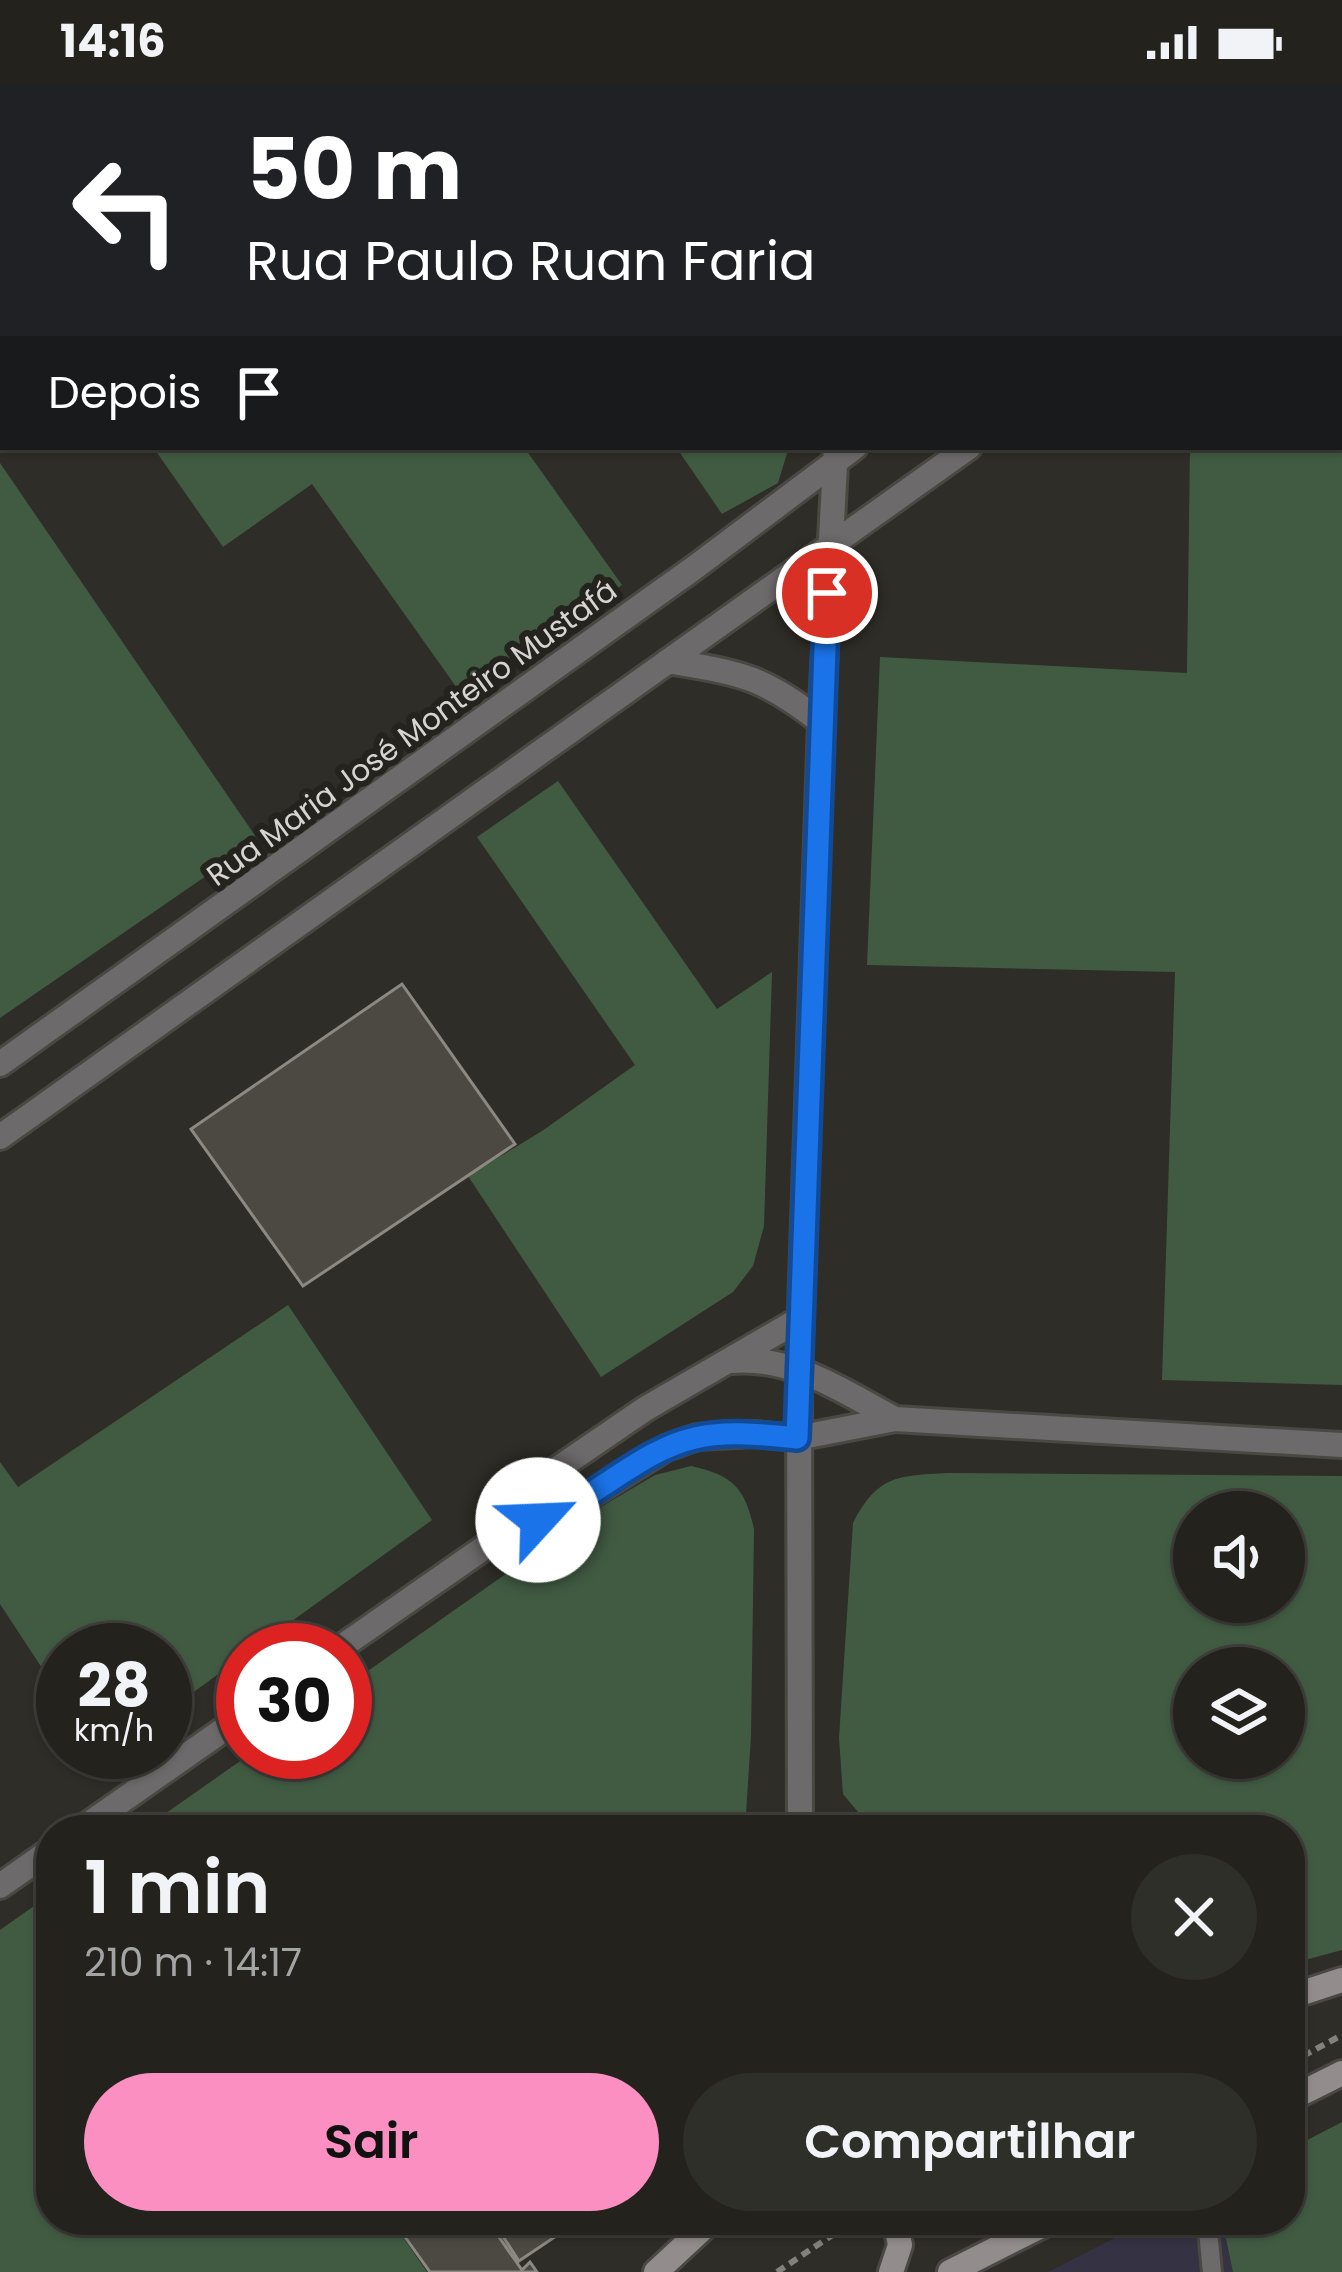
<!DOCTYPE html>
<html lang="pt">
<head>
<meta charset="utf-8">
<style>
  body { margin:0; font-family:Poppins,sans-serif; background:#2f2f2a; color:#f1f3f6; height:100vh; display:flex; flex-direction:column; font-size:45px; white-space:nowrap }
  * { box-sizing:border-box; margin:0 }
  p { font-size:39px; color:#a3a4a4 }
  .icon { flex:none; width:66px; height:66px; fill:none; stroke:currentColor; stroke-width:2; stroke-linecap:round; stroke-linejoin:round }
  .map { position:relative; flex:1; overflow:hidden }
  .sheet { position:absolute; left:36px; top:1731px; width:1269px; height:420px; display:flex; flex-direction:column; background:#23221d; border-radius:48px; box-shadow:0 3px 9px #0004,0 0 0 3px #403f3b }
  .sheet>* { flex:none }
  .banner { position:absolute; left:0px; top:0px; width:1344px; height:366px; box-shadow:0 3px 9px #0004,0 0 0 3px #403f3b; background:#202124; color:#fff; overflow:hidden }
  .buttons { position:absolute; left:1173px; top:1407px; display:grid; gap:24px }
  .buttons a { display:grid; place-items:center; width:132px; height:132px; border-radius:50%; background:#23221d; box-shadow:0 3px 9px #0004,0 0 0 3px #403f3b; font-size:60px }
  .speed { position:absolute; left:36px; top:1539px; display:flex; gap:24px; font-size:60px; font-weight:700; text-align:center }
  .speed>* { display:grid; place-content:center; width:156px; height:156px; border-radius:50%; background:#23221d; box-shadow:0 3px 9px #0004,0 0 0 3px #403f3b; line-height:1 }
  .speed small { font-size:30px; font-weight:400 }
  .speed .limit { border:18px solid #d22; background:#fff; color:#111 }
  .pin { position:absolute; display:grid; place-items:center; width:102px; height:102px; color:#fff; margin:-51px; border:6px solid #fff; border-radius:50%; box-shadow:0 3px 12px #0007 }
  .me { position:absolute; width:132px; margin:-66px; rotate:65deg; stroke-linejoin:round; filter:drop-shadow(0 0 9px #0008) }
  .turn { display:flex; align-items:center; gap:42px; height:252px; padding:0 48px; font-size:54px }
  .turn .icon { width:156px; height:156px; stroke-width:2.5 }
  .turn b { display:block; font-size:84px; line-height:102px }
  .then { display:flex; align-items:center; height:114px; padding:0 48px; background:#0003; gap:24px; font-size:45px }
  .round { display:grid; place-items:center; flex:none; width:126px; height:126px; border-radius:63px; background:#2f2f2a }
  .headline { display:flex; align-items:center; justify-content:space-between; height:204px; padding:0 48px }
  h1 { font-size:72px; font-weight:600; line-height:90px }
  .cta { display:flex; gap:24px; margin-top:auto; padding:24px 48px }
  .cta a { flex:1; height:138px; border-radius:72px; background:#fc8fc1; color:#111; font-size:48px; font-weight:600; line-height:138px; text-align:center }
  .cta a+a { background:#2f2f2a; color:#f1f3f6 }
  .status { display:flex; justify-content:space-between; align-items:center; height:84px; padding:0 60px; background:#23221d; direction:ltr }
  .status svg { height:33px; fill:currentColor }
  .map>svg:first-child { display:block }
  .industrial { fill:#353243 }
  .green { fill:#415b43; fill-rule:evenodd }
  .building { fill:#4c4943; stroke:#8c8982; stroke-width:3 }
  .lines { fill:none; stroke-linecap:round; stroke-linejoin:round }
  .service-casing { stroke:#4a4842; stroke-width:24 }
  .minor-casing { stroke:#4a4842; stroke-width:30 }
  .secondary-casing { stroke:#4a4842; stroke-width:30 }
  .path { stroke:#83817c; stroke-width:6; stroke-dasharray:9 6; stroke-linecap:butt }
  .service { stroke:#6d6a6b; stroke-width:18 }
  .minor { stroke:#6d6a6b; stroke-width:24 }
  .secondary { stroke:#928c8d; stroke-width:24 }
  .route-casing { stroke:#114b97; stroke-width:30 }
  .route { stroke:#1a73e8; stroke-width:21 }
  .labels { text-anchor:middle; stroke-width:12; stroke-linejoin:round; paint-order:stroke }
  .street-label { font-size:30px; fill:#d7d5d1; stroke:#25231e }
</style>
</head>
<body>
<div class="status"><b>14:16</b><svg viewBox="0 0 49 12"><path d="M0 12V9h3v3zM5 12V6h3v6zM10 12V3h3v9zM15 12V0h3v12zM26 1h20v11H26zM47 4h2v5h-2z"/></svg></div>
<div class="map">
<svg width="1342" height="2188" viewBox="0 0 1342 2188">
  <rect width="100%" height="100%" fill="#2f2d27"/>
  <path class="industrial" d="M1150 2136H1222L1233 2188H1048Z"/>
  <path class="green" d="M17 0H256L17 3Z
    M427 0H805L429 3Z
    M890 0H1342V24L1341 3Z
    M1342 148V1301L1162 1296 1175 888 867 881 880 573 1187 589 1190 363H1341Z
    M153 363H524L622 501 462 611 312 400 223 463Z
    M676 363H789L778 399 722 430Z
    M0 379 258 756 0 934Z
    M558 697 717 925 772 888 764 1142 753 1182 733 1208 601 1293 468 1092 542 1047 635 981 477 753Z
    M288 1221 432 1436 252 1566H243V1572L165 1629V1566H63V1616L0 1520V1378L18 1403Z
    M691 1382C732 1391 745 1403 754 1445L751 1652 745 1746H142L253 1668H345V1603L601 1423 655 1391Z
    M948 1389 1342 1392V1866L1290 1880V1746H873L843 1710 839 1654 853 1439C878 1391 897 1392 948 1389ZM1194 1428H1284V1518H1194ZM1194 1584H1284V1674H1194Z
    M51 1810V2136H391L427 2188H0V1846Z
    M1342 2038V2188H1233L1222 2136H1290V2065Z"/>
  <path class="building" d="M402 900 515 1060 303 1202 191 1045Z
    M393 2136H487L522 2186 530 2178 537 2188H430Z
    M492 2136H580L519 2177Z
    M584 2136H620L594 2152Z"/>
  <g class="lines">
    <g class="service-casing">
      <path id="service" d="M1207 2136 1212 2188"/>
    </g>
    <g class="minor-casing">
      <path id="minor" d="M314 3 319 0
        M846 3V0
        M1341 64H1342
        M0 123 3 124
        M1341 126H1342
        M0 226 3 224
        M668 577C740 589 763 592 821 638
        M0 980 694 484 855 363
        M0 1053 969 363
        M731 1277C792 1271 844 1308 895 1335
        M508 1447 547 1392 645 1325 800 1235
        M337 1566 508 1447 569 1425 666 1364 697 1353 754 1350 797 1354 895 1335 1342 1361
        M80 1746 243 1632
        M800 1746 799 1284 821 638 836 363
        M0 1802 51 1766"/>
    </g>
    <g class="secondary-casing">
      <path id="secondary" d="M1290 1913 1342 1896
        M1290 2015 1342 1989
        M656 2188 712 2136
        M891 2188 900 2161 895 2136
        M950 2188 1053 2136"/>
    </g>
    <path class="path" d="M1303 1972 1342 1951
      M777 2188 855 2136"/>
    <use href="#service" class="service"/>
    <use href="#minor" class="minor"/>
    <use href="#secondary" class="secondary"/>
  </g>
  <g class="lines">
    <g class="route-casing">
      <path id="route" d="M538 1436C594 1417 638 1367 695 1354 727 1346 765 1351 797 1354L827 509"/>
    </g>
    <use href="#route" class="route"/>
  </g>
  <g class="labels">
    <g class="street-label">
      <text transform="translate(412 649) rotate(-36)" y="10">Rua Maria José Monteiro Mustafá</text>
    </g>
  </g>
</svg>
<div class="buttons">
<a><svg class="icon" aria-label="sound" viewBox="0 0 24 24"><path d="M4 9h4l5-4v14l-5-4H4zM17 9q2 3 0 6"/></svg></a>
<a><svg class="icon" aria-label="layers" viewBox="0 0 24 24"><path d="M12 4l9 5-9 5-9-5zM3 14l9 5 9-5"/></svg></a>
</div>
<div class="speed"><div>28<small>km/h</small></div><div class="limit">30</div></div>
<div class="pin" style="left:827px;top:509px;background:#d93025"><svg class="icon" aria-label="arrive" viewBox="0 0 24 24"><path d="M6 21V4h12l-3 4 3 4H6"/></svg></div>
<svg class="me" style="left:538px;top:1436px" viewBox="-20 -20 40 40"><circle r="19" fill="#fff"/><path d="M0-13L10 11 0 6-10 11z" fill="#1a73e8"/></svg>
<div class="banner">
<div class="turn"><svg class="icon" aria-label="left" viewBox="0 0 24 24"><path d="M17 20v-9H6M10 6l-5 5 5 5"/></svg><div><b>50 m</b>Rua Paulo Ruan Faria</div></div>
<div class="then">Depois<svg class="icon" aria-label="arrive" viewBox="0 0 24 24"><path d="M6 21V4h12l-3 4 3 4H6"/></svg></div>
</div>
<section class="sheet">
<div class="headline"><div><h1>1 min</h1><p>210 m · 14:17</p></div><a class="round"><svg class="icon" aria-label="close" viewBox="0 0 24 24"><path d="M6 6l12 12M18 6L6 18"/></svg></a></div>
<div class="cta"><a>Sair</a><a>Compartilhar</a></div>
</section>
</div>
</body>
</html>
